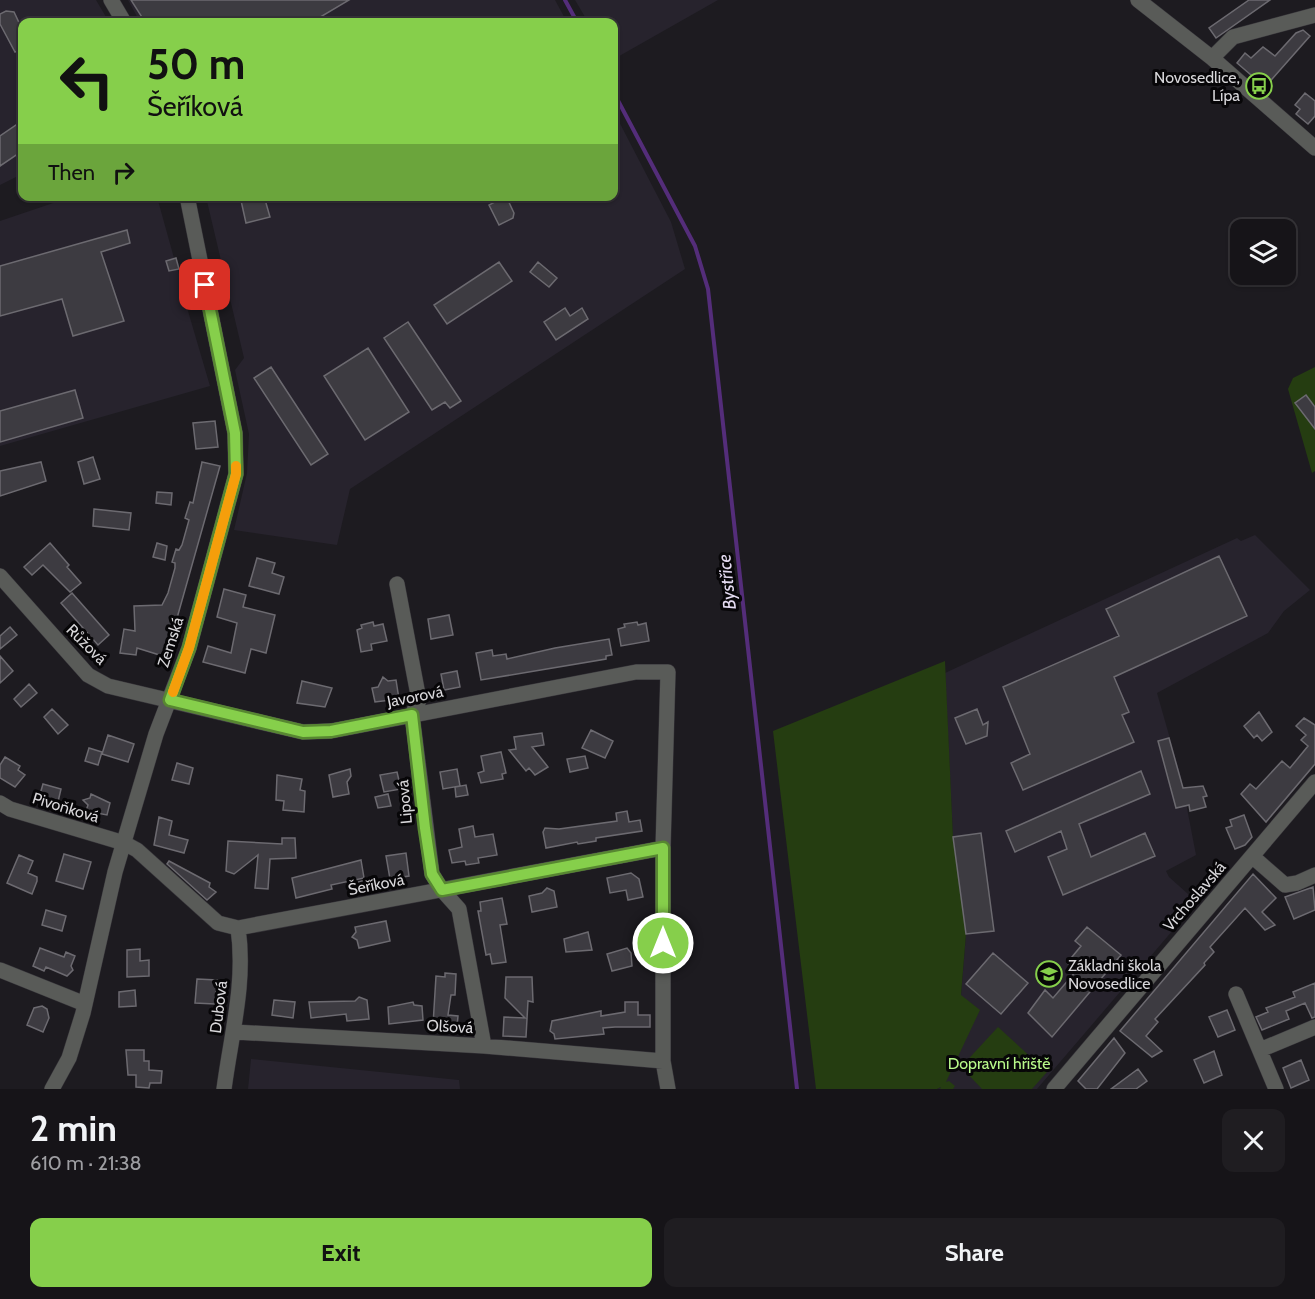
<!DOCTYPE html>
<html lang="en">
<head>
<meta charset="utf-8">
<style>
  body { margin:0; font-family:Cabin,sans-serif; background:#1f1d21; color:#f1f3f6; height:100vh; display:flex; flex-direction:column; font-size:22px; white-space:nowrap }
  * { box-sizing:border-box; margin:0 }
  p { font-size:20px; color:#9e9ea2 }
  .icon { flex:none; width:33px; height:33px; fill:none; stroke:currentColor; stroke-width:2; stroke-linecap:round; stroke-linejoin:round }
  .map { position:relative; height:1089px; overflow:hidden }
  .side { display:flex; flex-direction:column; background:#161418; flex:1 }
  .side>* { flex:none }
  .guide { position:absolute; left:18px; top:18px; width:600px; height:183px; border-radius:12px; box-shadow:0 2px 4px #0004,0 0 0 2px #353337; background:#86cf4b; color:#111; overflow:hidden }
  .buttons { position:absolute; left:1230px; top:219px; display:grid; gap:12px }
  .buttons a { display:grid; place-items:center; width:66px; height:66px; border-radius:12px; background:#161418; box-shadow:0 2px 4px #0004,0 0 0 2px #353337; font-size:30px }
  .pin { position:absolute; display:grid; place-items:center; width:51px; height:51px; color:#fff; margin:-26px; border-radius:12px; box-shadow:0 3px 9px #0006 }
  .me { position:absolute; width:66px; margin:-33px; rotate:0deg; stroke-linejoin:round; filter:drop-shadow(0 0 4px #0008) }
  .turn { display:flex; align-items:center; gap:21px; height:126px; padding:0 30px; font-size:27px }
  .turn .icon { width:78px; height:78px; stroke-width:2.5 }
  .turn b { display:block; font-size:42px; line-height:51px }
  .then { display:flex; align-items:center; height:57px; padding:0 30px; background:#0003; gap:12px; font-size:22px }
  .round { display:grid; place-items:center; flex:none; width:63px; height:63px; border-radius:12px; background:#1f1d21 }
  .head { display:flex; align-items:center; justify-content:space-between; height:102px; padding:0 30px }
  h1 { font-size:36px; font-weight:800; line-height:45px }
  .button { display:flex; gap:12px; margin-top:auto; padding:12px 30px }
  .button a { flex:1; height:69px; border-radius:12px; background:#86cf4b; color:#111; font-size:24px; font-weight:800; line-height:69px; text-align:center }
  .button a+a { background:#1f1d21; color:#f1f3f6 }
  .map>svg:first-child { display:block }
  .built { fill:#27232d }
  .green { fill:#253d11 }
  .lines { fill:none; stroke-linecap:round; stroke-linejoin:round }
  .stream { stroke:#542d7a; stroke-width:4 }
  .building { fill:#3d3b41; stroke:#6c6a70; stroke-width:1.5 }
  .minor-casing { stroke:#37353a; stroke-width:16 }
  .minor { stroke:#595b58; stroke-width:15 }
  .route-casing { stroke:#578731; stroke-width:15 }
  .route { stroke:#86cf4b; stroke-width:10 }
  .slow { stroke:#f59e0b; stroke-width:10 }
  .labels { text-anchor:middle; stroke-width:6; stroke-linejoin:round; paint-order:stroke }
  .poi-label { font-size:16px; fill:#d8d7da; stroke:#070608; text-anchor:end }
  .street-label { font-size:16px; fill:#d8d7da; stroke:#070608 }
  .park-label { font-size:16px; fill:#b8f98a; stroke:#070608 }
  .water-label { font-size:18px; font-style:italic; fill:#e4dbf1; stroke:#070608 }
</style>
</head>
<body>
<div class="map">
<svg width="1315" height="1089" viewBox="0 0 1315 1089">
  <rect width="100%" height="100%" fill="#1d1b20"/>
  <path class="built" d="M0 0H96L109 22H22V174L0 185Z
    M128 0H555L567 22H140Z
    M575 0H718L614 59V22H588Z
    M614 112 671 222 685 269 350 489 337 545 234 530 247 473 249 434 235 370 244 358 206 197 614 196Z
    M71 197H157L174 258H176L183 294 210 386 0 446V221Z
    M1255 535 1310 590 1284 611 1268 633 1157 693 1181 777 1196 855 1166 871 1169 877 1197 902 1037 1089H937L945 1085 961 995 966 934 953 837 945 673 1237 538 1241 541Z
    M251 1059 459 1080 460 1089H248Z"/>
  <path class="green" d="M1315 367V471L1312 473 1288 389 1293 378Z
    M945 661 953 837 966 934 961 995 980 1010 946 1082 949 1081 955 1086 953 1089H940L941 1087 937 1089H816L773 731Z
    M998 1027 1047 1072 1032 1089H982L961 1067Z"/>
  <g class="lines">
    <path class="stream" d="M565 0 577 22
      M614 93 695 246 708 289 797 1089"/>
  </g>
  <path class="building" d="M131 0H349L312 22H145Z
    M1249 0H1270L1216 38 1209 28Z
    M6 11 14 12 22 29V49L15 52 0 24V14Z
    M1303 30 1310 36 1265 87 1237 63 1245 53 1251 58 1263 47 1275 56 1296 33Z
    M1305 93 1315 101V116L1308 124 1296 114 1300 109 1295 105Z
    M22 121V151L0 166V136Z
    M240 196H264L270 217 246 223Z
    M506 196 514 213 513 218 499 225 489 205Z
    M127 230 130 243 101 252 124 321 73 336 62 299 0 316V266Z
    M176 258 179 269 169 271 166 261Z
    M499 262 512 281 447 324 434 305Z
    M538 262 557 278 549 287 530 272Z
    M565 308 570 316 582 308 588 319 556 340 544 322Z
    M408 322 461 401 450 408 445 402 432 410 384 338Z
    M368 348 409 412 365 440 324 376Z
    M271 367 328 454 311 465 254 378Z
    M75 390 83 418 0 442V411Z
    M1306 395 1315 407V429L1295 403Z
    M215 421 218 447 196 449 193 423Z
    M93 457 100 479 84 484 78 462Z
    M41 462 46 481 0 496V471Z
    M202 462 220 466 166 657 137 648 136 655 120 653 124 629 135 631 134 606 162 605 168 593 175 568V563L172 562 176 549 179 550 182 545 189 520 185 518 190 502 193 503Z
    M157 492 172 493 171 505 156 503Z
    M94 509 131 513 129 530 93 526Z
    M50 543 69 565 67 567 81 583 70 592 43 565 32 575 24 567Z
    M157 543 167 546 165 560 153 557Z
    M1219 556 1247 616 1114 677 1129 712 1122 715 1134 742 1023 790 1011 763 1030 754 1003 687 1119 636 1106 609Z
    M257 558 275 563 272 573 284 577 279 594 249 586Z
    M224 589 246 595 243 607 275 615 266 653 251 649 245 673 203 662 208 646 231 653 237 623 217 617Z
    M72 593 109 635 98 645 61 603Z
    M449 615 453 635 431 639 428 619Z
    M373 622 374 626 383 624 387 641 371 644 372 650 361 652 357 630 362 628 361 625Z
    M637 622 638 625 646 623 649 641 621 646 618 629 625 627 624 624Z
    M10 627 17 635 0 649V636Z
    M609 639 612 655 606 656V659L481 680 476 653 492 650 493 656 506 654 507 659 555 648Z
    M0 656 13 671 0 683Z
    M457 671 460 687 444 690 441 674Z
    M383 677 388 681 396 680 399 699 375 702 372 688 378 687Z
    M302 681 332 688 325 707 297 703Z
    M29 684 37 693 21 707 14 699Z
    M52 709 68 725 58 734 44 717Z
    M977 709 983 725 988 722 987 736 966 744 955 718Z
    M1259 712 1272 732 1262 741 1257 735 1254 738 1244 726Z
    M1304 718 1315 725V764L1266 822 1241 794 1250 784 1256 789 1282 761 1290 768 1308 746 1301 740 1306 735 1296 726Z
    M591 730 613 741 605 758 582 748Z
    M542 733 544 745 532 747 548 767 535 775 529 768 526 771 509 750 516 749 514 737Z
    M108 735 134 744 128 762 102 754Z
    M1169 738 1183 788 1203 786 1207 796 1203 797 1206 807 1190 811 1189 805 1176 808 1158 741Z
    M89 748 102 752 98 765 85 761Z
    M501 752 506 773 502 774 503 779 481 783 478 773 484 771 481 756Z
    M585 756 588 768 570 772 567 759Z
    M5 757 20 766 18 770 25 775 15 787 0 778V765Z
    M177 763 193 768 189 784 172 780Z
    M350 769 351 776 347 782 349 794 333 797 329 775Z
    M457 769 460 786 443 789 440 772Z
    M1141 771 1150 794 1079 824 1091 857 1145 833 1155 856 1063 895 1048 857 1067 849 1061 831 1015 852 1006 831Z
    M397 772 401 789 384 792 380 775Z
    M277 775 302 779 300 790 305 791 304 812 283 810 284 801 276 800Z
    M43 784 61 789 57 806 38 801Z
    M466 785 468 795 456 797 455 787Z
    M91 794 110 803 107 815 86 811 88 805 83 800 90 798Z
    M388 794 391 806 378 808 375 797Z
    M627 811 629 822 640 820 642 831 596 838V841L578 844 577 842 546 848 543 832 545 828 559 829 617 821 616 813Z
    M1244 815 1252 837 1245 845 1235 849 1226 828 1232 826 1230 820Z
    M159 817 172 821 169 835 188 840 184 853 154 845Z
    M473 826 475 837 493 834 497 855 478 858 479 863 466 865 465 861 452 863 449 850 462 847 459 829Z
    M981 833 994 931 966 934 953 837Z
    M282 838H295L296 858 270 859 268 889 255 888 258 855 234 874 226 871 228 841 282 844Z
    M406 853 409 876 390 879 386 856Z
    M64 854 91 862 83 889 56 881Z
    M19 855 33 861 28 873 37 877V881L32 894 7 883Z
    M361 860 364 878 331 885 332 889 296 898 292 878Z
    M169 861 210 883 209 887 216 892 207 900 167 864Z
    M631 873 639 879 643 897 628 900 626 890 610 893 607 878Z
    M1253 874 1276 898 1262 912 1275 925 1265 930 1245 908 1210 947 1214 952 1204 963 1205 965 1155 1019 1158 1022 1146 1036 1162 1051 1152 1057 1120 1031Z
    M370 879 372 891 361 893 358 882Z
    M1313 887 1315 910 1294 919 1285 897Z
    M547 888 554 891 557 907 532 912 529 896 542 893Z
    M502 898 507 924 500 925 506 962 492 964 490 954 486 955 478 911H481L480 902Z
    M46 910 66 916 62 931 42 925Z
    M386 921 390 941 359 948 357 940 352 937 356 932 355 927Z
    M1087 927 1121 955 1052 1037 1028 1013 1045 990 1053 998 1076 971 1067 963 1081 946 1075 941Z
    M588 932 592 950 566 952 564 939Z
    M40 948 64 957 66 952 75 956 71 966 73 970 67 976 46 967 44 971 33 966Z
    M627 948 631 953 632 966 612 971 607 954Z
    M140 949V961L149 960V976L127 977V950Z
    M993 953 1028 983 1001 1014 966 984Z
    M445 973 456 974 455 995H451L448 1015 458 1016 457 1027 433 1025 436 976 445 977Z
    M506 977H532L533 1002 528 1001 526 1037 503 1036 504 1017 525 1018 505 998Z
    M197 979 217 980 215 1004 195 1003Z
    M1315 983V1017L1312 1018 1305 1003 1286 1011 1289 1019 1262 1030 1256 1017 1268 1012 1266 1008 1295 997 1293 992Z
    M135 990 136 1006 119 1007V992Z
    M359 997 367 1000 369 1019 347 1021 346 1014 311 1018 309 1002 355 1001Z
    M274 1000 295 1002 293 1018 272 1015Z
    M413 1002 414 1005 422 1006 423 1020 389 1024 388 1007Z
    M625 1002H638V1015H650V1027H615L603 1028 604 1034 555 1039 554 1034 550 1031 552 1021 601 1011V1016L625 1012Z
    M42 1006 47 1009 49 1018 43 1032 27 1025 34 1008Z
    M1227 1010 1235 1030 1218 1037 1209 1017Z
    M1114 1038 1125 1053 1097 1089H1086L1078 1081Z
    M126 1050H144V1061H149V1070L162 1071 161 1083H150L149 1088 136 1087V1075H128Z
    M1214 1051 1222 1075 1204 1083 1194 1060Z
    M1301 1060 1309 1080 1291 1088 1283 1068Z
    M1138 1069 1147 1081 1136 1089H1111Z"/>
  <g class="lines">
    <g class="minor-casing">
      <path id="minor" d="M111 0 124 22
        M1138 0 1212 58 1315 148
        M1212 58 1233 37 1315 15
        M0 576 88 675 108 686 303 732 331 731 636 672H668L663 848V1061L668 1089
        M397 584 419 700 412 715 432 874 442 890 459 909 484 1046
        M0 803 10 809 124 843 137 850 218 923 238 928 663 848
        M1253 857 1285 885 1297 883 1315 875
        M0 970 85 1004
        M1236 994 1276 1089
        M235 1032 484 1046 663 1061
        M1260 1050 1315 1027
        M52 1089 69 1058 83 1013 115 872 156 734 189 648 236 474 235 433 187 196
        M224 1089C231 1035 246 983 238 928
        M1054 1089 1315 782"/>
    </g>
    <use href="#minor" class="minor"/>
  </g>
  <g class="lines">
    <g class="route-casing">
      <path id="route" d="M205 285 235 433 236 474 189 648 170 700 303 732 331 731 412 715 425 828 432 874 442 890 663 848V943"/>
    </g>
    <use href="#route" class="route"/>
    <path class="slow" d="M173 692 189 648 236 474V466"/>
  </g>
  <defs>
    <g id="bus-ring" transform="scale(1.35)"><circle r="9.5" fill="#070608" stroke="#86cf4b" stroke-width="1.5"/><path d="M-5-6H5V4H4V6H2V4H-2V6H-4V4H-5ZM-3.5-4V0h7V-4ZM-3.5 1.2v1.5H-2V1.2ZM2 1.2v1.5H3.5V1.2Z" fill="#86cf4b"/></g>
    <g id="school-ring" transform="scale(1.35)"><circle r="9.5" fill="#070608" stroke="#86cf4b" stroke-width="1.5"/><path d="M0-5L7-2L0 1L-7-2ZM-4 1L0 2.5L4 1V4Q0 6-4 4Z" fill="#86cf4b"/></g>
  </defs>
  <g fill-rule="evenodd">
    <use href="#bus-ring" x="1259" y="86"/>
    <use href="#school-ring" x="1049" y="974"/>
  </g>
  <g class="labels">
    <g class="poi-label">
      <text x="1240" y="83">Novosedlice,<tspan x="1240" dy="18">Lípa</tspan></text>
      <text x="1068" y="971" text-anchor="start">Základni škola<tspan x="1068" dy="18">Novosedlice</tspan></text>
    </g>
    <g class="street-label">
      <text transform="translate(170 642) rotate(-72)" y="6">Zemská</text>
      <text transform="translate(87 644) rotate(45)" y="6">Růžová</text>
      <text transform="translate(415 696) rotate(-11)" y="6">Javorová</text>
      <text transform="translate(404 802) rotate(-95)" y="6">Lipová</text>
      <text transform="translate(66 807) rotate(17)" y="6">Pivoňková</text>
      <text transform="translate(376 884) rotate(-11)" y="6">Šeříková</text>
      <text transform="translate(1194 896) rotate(-49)" y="6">Vrchoslavská</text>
      <text transform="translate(218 1007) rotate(-83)" y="6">Dubová</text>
      <text transform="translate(450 1026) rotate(3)" y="6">Olšová</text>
    </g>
    <g class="park-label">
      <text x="999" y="1069">Dopravní hřiště</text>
    </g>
    <g class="water-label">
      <text transform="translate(727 582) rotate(-96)" y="6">Bystřice</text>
    </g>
  </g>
</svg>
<div class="buttons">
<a><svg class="icon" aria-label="layers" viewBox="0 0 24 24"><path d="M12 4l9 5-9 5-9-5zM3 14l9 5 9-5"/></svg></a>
</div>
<div class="pin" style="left:205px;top:285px;background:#d93025"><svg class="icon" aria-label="arrive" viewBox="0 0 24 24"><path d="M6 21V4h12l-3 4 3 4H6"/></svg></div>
<svg class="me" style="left:663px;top:943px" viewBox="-20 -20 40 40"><circle r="17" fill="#86cf4b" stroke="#fff" stroke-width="3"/><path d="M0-11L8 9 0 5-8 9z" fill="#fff"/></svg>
<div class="guide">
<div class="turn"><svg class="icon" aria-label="left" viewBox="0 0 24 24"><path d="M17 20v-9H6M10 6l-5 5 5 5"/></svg><div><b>50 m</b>Šeříková</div></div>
<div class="then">Then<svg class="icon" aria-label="right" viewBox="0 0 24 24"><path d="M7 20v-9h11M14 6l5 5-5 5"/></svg></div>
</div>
</div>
<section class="side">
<div class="head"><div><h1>2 min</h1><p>610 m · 21:38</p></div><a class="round"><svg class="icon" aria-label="close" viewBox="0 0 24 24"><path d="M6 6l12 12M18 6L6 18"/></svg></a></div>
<div class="button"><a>Exit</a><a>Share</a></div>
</section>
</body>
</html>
